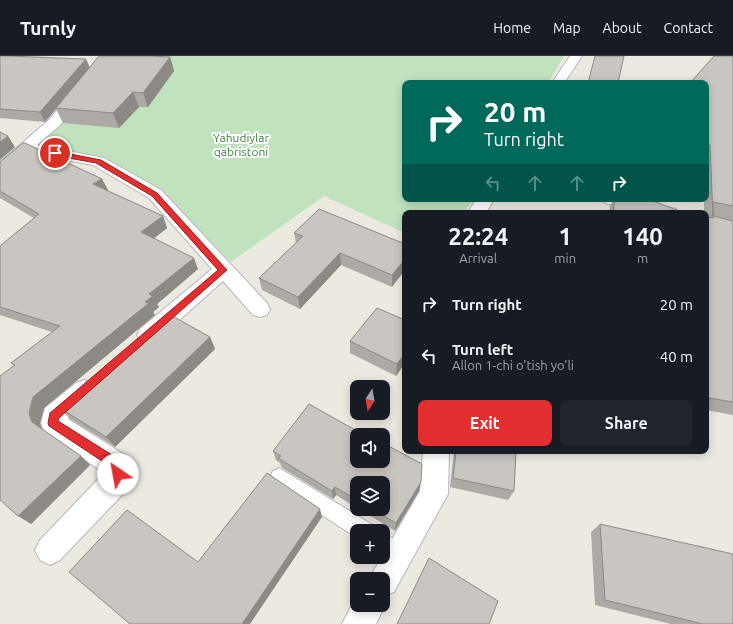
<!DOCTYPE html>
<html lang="en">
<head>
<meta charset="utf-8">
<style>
  body { margin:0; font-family:Ubuntu,sans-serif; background:#20242c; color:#f1f3f6; height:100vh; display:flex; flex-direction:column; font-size:15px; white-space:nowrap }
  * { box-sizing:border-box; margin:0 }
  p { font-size:13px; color:#9ea1a6 }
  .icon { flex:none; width:22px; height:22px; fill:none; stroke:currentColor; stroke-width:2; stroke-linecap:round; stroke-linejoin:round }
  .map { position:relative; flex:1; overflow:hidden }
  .sheet { position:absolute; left:402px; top:154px; width:307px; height:244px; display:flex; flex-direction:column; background:#171b24; border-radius:8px; box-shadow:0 2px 10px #0003 }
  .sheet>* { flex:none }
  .top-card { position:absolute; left:402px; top:24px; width:307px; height:122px; border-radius:8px; box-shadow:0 2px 10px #0003; background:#00695c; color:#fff; overflow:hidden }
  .needle { width:26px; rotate:191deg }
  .tools { position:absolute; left:350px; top:324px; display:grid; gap:8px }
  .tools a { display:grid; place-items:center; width:40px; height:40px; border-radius:8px; background:#171b24; box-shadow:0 2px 10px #0003; font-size:20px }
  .pin { position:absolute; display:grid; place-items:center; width:34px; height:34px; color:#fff; margin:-17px; border:2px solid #fff; border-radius:50%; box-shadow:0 1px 4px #0007 }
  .me { position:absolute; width:44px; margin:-22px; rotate:327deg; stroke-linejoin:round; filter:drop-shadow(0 0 3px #0008) }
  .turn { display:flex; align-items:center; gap:14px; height:84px; padding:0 16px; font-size:18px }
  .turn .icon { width:52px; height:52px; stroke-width:2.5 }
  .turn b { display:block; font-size:28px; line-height:34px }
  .lanes { display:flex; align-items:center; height:38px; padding:0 16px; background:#0003; justify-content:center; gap:20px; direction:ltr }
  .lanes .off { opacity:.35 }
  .eta { display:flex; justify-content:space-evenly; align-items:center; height:68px; text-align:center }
  .eta b { font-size:24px; font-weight:700; line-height:28px }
  .cta { display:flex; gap:8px; margin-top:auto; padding:8px 16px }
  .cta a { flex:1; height:46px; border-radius:8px; background:#e32f30; color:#fff; font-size:16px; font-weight:700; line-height:46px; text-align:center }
  .cta a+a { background:#20242c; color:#f1f3f6 }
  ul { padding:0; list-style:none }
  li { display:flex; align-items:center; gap:12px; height:52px; padding:0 16px }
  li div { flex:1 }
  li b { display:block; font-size:15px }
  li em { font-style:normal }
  header { display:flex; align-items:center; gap:24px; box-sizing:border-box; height:56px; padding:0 20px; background:#171b24; border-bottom:1px solid #363941 }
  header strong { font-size:19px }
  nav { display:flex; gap:22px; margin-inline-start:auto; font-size:14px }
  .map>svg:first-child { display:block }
  .green { fill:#c0e3bd }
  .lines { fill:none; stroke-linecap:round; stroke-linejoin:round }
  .service-casing { stroke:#b3b7bb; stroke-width:2 }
  .minor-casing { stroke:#b3b7bb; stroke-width:2 }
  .service { fill:#fff; fill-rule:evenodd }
  .minor { fill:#fff; fill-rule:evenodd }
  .wall { fill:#ada9a5 }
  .shaded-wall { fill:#8d8a86 }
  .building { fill:#c9c5c0; stroke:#8d8a86 }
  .route { fill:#e32f30; stroke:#941f1f }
  .labels { text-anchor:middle; stroke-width:4; stroke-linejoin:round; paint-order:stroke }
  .far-park-label { font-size:12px; fill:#398337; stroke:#fff }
</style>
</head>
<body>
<header>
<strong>Turnly</strong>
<nav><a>Home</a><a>Map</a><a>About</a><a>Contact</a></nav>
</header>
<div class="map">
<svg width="733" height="568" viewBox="0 0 733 568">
  <rect width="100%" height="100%" fill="#ece9e1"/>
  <path class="green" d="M117 0H564L548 27H405V143H474L463 157H405V177L324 140 231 206 156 131 100 102 39 90 114 7Z"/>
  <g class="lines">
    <g class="service-casing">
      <path id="service" d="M279 412 371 468 374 475H357V482L273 427 270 421 273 415Z
        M383 477 406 490 409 497 406 504 399 507 383 498Z"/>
    </g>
    <g class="minor-casing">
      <path id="minor" d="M101 0H113L59 70 37 89 104 102 161 134 267 247 270 253 267 259 260 261 253 259 223 225 156 285 148 288 140 285 137 279 140 273 212 213 149 142 93 109 29 97 6 117 0 119V106L49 64Z
        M570 0H582L564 27H552Z
        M476 143H494L486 157H468Z
        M602 143H633L676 153 679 157H647L605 147Z
        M84 324 92 327 96 334 92 341 68 363 125 399 131 418 122 439 60 504 50 509 40 504 35 494 40 484 104 417 44 375 41 367 45 352 76 327Z
        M423 395H449L448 438 394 536 383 540V523H369L420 435Z
        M357 539V549H383V545L385 549 376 568H342Z"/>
    </g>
    <use href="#service" class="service"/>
    <use href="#minor" class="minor"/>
  </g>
  <path class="wall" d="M0 0 90 11 170 1 174 15 148 51H139L119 72 63 67 56 53 45 66 0 62Z
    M733 0V359L706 354V157H704V143H706V27Z
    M0 106 102 123 108 134 107 135 163 160 167 172 154 182 198 213 157 248 159 251 153 256 155 259 44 352 40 367 42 373 81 400 90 409 31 468 14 309 11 307 52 276 0 259V190L34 162 0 142Z
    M614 143H650L649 145 684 157H609L610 150Z
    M294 177 405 188 392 231 341 209 300 253 262 234 259 222 296 187Z
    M405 264V307L396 320 350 297V285Z
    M210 281 215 293 115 391 70 363 60 352Z
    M273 395 419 435 395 475 359 453H383L357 427V452L336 439 333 443 282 412 280 407 276 404Z
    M454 395H516L514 435 508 444 450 431Z
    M600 468 733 568H671L595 549 591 476Z"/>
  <path class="shaded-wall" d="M170 1 174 15 148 51 143 37Z
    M86 3 90 12 45 66 40 56Z
    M133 36 139 51 119 72 113 57Z
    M8 80 15 91 0 104V86Z
    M102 123 108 134 99 140 93 128Z
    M163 160 167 172 147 188 141 176Z
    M340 197 341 209 300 253 298 241Z
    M194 202 198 213 157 248 159 251 153 256 155 259 44 352 40 367 43 376 32 366 29 357 33 341 145 246 149 238Z
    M405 203V214L392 231V219Z
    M210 281 215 293 115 391 106 381Z
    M405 297V307L396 320 397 308Z
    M81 400 90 409 31 468 18 460Z
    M421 426 419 435 395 475 396 467Z
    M335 431 336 439 333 443 332 435Z
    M320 453 322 461 250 568H242Z"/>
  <path class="building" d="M0 0H8L86 3 40 56 0 53Z
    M99 0H150L170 1 143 37 133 36 113 57 56 52Z
    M595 0H624L618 27H588Z
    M714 0H733V150L713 146V160L733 165V346L709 342 710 344 706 343V161L713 162 710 89 706 88V27H690Z
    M0 76 8 80 0 86Z
    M23 87H25L102 123 93 128 163 160 141 176 194 202 149 238 153 240 145 246 149 247 33 341 29 357 32 366 81 400 18 460 0 444V320L15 309 11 307 60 270 0 251V190L39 158 0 135V106Z
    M615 143H641L656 146 684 157H613Z
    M319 153 405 188V203L392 219 340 197 298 241 259 222 303 180 294 177Z
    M377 252 405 264V297L397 308 350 285Z
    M169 258 210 281 106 381 60 352Z
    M309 348 364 379H357V405H383V387L422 408 421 426 396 467 372 453H383V427H357V444L335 431 332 435 278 402 281 400 273 395Z
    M456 395H516L514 435 453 422Z
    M267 417 320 453 242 568H130L69 516 127 454 198 506Z
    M600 468 733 498V568H703L605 544Z
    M429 502 498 545 489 568H397Z"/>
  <path class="route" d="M55 95 101 104 157 137 227 214 59 362 58 365 120 404 124 418 122 422 118 423 114 422 111 411 49 370 48 367 50 357 218 214 152 140 96 107 52 99V97Z"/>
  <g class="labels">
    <g class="far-park-label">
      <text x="241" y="86">Yahudiylar<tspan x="241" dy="14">qabristoni</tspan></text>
    </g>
  </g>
</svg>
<div class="tools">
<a><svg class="needle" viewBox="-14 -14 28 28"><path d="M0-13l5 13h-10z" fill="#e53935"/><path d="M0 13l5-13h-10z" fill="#9ea1a6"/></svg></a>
<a><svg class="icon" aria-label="sound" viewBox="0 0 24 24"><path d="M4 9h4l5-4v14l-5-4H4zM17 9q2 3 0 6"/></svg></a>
<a><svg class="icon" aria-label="layers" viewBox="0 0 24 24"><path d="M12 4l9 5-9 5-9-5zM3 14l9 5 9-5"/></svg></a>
<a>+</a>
<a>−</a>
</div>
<div class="pin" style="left:55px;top:97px;background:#d93025"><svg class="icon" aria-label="arrive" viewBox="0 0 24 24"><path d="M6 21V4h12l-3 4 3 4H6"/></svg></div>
<svg class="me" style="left:118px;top:418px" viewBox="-20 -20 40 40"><circle r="19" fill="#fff"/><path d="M0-13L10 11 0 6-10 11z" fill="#e32f30"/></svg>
<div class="top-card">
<div class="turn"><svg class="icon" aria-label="right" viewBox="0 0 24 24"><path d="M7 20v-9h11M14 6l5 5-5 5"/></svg><div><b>20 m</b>Turn right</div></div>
<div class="lanes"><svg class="icon off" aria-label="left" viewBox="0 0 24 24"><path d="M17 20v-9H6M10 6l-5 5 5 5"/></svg><svg class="icon off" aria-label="ahead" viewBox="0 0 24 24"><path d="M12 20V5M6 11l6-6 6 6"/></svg><svg class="icon off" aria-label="ahead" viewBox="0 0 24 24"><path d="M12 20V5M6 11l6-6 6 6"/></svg><svg class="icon" aria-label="right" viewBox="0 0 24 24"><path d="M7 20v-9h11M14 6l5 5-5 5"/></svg></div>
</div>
<section class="sheet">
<div class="eta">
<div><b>22:24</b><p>Arrival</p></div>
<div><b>1</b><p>min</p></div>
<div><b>140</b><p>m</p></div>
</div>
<ul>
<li><svg class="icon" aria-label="right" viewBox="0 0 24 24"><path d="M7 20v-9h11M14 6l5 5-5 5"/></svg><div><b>Turn right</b></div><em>20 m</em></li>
<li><svg class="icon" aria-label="left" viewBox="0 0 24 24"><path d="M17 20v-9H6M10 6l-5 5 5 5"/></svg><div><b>Turn left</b><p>Allon 1-chi o'tish yo'li</p></div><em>40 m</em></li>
</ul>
<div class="cta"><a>Exit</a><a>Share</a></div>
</section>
</div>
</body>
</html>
